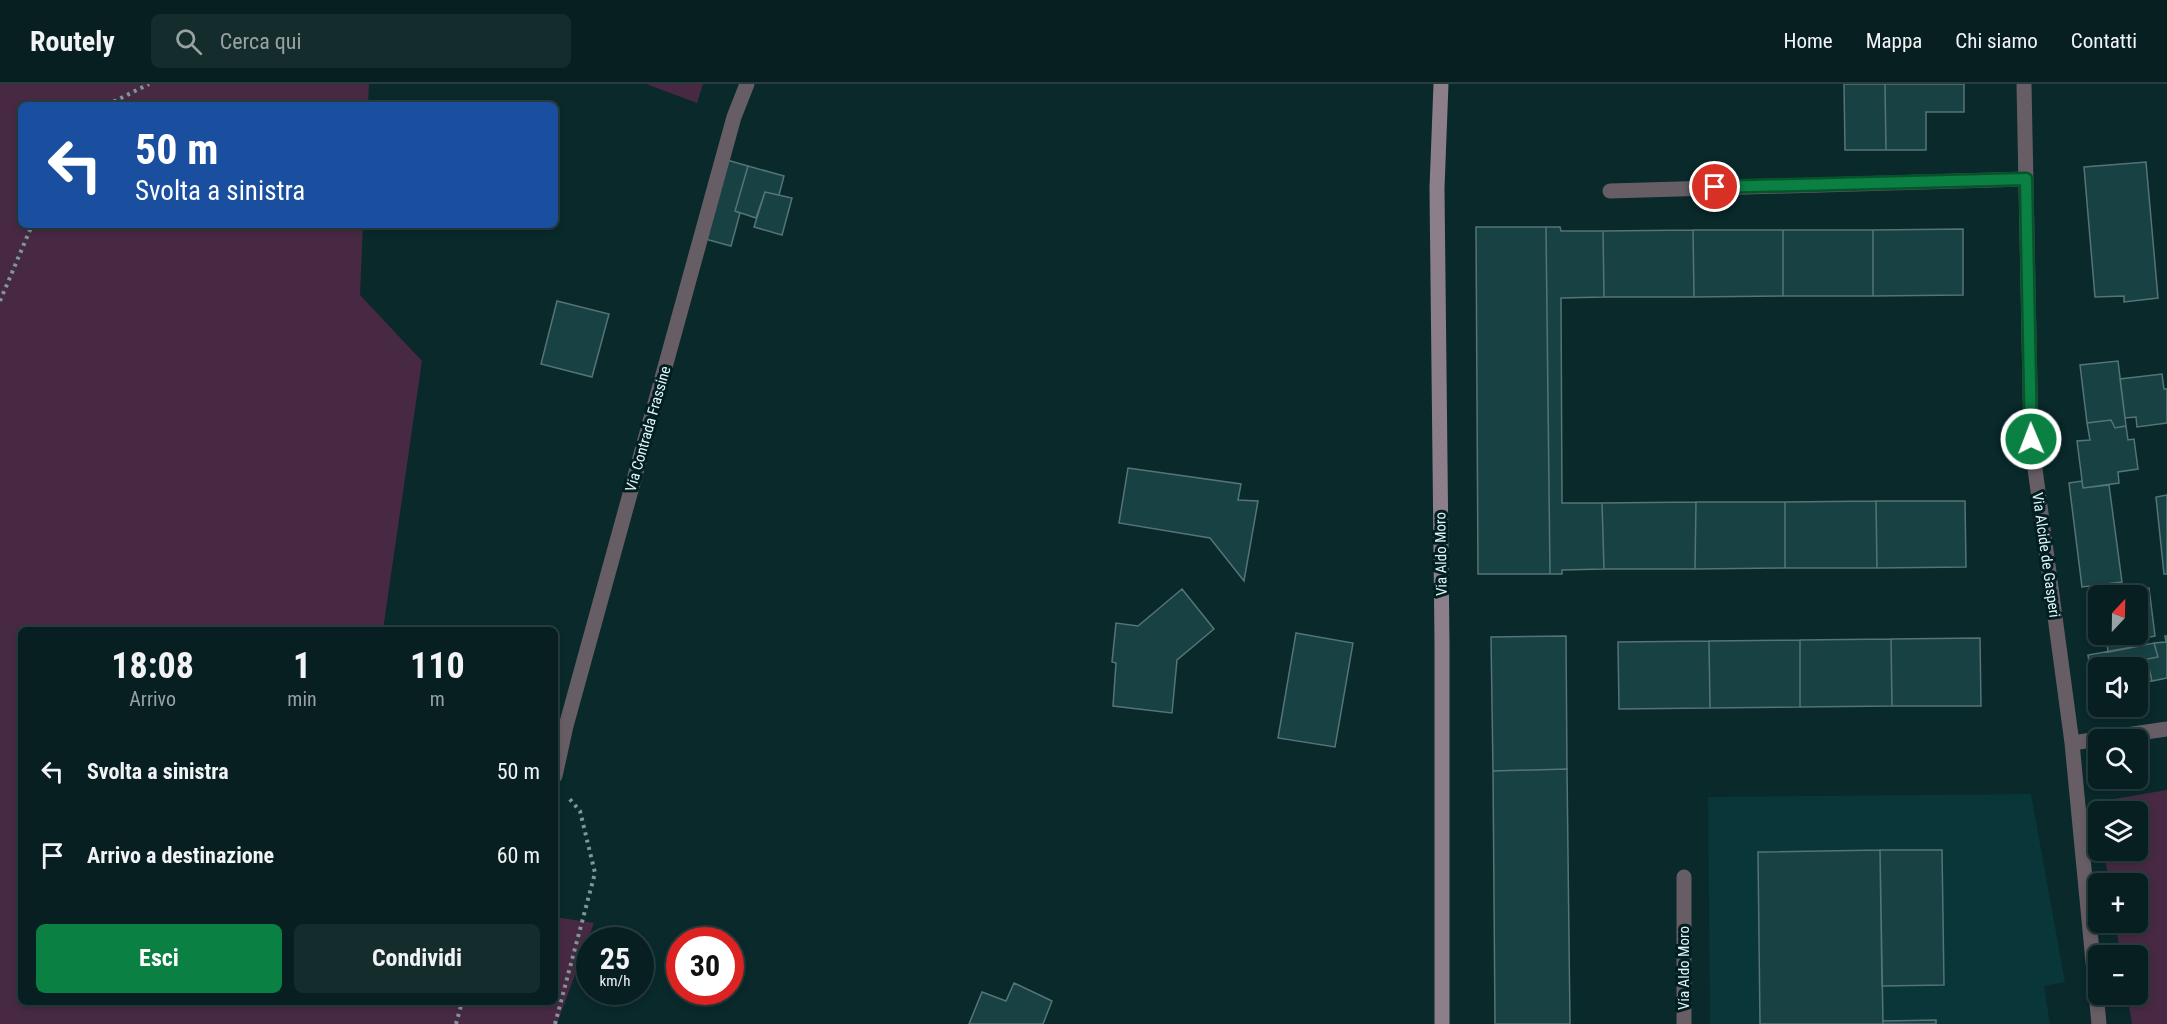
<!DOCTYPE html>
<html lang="it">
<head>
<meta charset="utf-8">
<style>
  body { margin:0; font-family:"Roboto Condensed",sans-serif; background:#152c2d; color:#f1f3f6; height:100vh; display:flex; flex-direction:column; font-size:22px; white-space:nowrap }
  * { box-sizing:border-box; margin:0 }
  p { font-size:20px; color:#98a2a5 }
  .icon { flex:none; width:33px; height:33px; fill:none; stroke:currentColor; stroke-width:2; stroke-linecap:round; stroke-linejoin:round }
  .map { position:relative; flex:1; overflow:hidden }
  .drawer { position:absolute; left:18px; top:543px; width:540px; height:378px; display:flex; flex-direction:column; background:#071f20; border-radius:9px; box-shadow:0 3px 9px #0003,0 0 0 2px #283d3e }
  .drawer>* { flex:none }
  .hud { position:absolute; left:18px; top:18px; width:540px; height:126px; border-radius:9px; box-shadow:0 3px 9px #0003,0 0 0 2px #283d3e; background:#1a4fa0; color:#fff; overflow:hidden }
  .needle { width:39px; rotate:22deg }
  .tools { position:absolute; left:2088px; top:501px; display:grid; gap:12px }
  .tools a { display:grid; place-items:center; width:60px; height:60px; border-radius:9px; background:#071f20; box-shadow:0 3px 9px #0003,0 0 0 2px #283d3e; font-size:30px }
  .speed { position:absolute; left:576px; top:843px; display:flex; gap:12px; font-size:30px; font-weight:700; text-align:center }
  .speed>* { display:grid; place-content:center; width:78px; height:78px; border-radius:50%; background:#071f20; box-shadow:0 3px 9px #0003,0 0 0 2px #283d3e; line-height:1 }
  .speed small { font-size:15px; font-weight:400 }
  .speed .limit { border:9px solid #d22; background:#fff; color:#111 }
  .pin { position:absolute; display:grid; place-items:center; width:51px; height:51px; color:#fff; margin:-26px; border:3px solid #fff; border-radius:50%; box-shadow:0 2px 6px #0007 }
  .me { position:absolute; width:66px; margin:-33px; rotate:359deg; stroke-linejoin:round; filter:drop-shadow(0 0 4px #0008) }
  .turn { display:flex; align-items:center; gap:21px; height:126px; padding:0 18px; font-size:27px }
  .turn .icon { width:78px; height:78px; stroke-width:2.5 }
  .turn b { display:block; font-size:42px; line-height:51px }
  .eta { display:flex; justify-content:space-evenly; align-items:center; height:102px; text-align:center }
  .eta b { font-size:36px; font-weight:700; line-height:42px }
  .cta { display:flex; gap:12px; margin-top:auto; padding:12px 18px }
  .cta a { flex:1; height:69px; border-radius:9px; background:#0b8043; color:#fff; font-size:24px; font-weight:700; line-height:69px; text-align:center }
  .cta a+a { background:#152c2d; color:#f1f3f6 }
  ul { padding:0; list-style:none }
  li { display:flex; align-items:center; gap:18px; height:84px; padding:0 18px }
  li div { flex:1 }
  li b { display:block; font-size:22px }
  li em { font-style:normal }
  header { display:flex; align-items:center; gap:36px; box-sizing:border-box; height:84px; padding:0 30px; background:#071f20; border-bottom:2px solid #283d3e }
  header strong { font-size:28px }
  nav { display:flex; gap:33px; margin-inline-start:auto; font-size:21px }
  .search { width:420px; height:54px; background:#152c2d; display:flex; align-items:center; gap:15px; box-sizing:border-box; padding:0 21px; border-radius:9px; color:#98a2a5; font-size:22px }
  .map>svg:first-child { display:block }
  .built { fill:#083639 }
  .green { fill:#472943 }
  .building { fill:#184144; stroke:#557477; stroke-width:1.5 }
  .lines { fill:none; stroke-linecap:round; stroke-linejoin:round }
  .path { stroke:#7f9799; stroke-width:4; stroke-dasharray:3 4.5; stroke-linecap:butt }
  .street { stroke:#665d65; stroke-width:15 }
  .secondary { stroke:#8c7e8a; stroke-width:15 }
  .route-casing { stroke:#07532c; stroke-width:15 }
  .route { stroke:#0b8043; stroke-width:10 }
  .labels { text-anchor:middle; stroke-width:6; stroke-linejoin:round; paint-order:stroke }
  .street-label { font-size:15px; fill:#e3f4f6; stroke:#011f21 }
</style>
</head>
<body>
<header>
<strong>Routely</strong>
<div class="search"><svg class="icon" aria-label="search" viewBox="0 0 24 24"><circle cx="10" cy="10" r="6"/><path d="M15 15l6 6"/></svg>Cerca qui</div>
<nav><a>Home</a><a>Mappa</a><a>Chi siamo</a><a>Contatti</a></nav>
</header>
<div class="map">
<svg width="2167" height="940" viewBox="0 0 2167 940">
  <rect width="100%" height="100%" fill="#09292b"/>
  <path class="built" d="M2031 710 2065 898 2044 902 2050 940H1710L1708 713Z"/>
  <path class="green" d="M0 0H369L368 21H21V141H363L360 211 422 277 383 546H21V918H555V833L594 839 557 940H0Z
    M646 0H703L697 19Z
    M2167 706V940H2132L2127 911 2138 910V872L2121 871 2115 839 2138 838V800L2109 799 2104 767 2138 766V728H2098V734L2096 718Z"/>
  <path class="building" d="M1844 0H1885L1886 66H1845Z
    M1885 0H1964V28H1926V66H1886Z
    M727 76 748 82 735 127 740 129 731 162 705 155Z
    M2146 78 2158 214 2124 218V212L2095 213 2084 83Z
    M748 82 784 92 779 111 765 108 756 134 735 127Z
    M765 108 792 114 782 151 754 143Z
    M1476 143H1546L1550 490H1478Z
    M1546 143H1560L1561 147H1603L1604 213 1561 214 1562 419H1602L1604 485 1562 486V490H1550Z
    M1963 145V211L1873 212V146Z
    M1693 146 1694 213H1604L1603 147Z
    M1693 146H1783V212L1694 213Z
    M1783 146H1873V212H1783Z
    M557 217 609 230 592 293 541 280Z
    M2118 277 2126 342 2115 344 2111 336 2087 339 2080 281Z
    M2162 290 2164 305H2167V339L2137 343 2136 333 2125 334 2120 295Z
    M2111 336 2115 344 2126 342 2128 356 2134 355 2138 385 2118 388 2119 399 2083 404 2077 357 2090 356 2087 339Z
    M1128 384 1241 400 1238 416 1258 417 1244 497 1210 454 1119 439Z
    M2082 397 2083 404 2109 401 2122 498 2082 503 2069 399Z
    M2167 411V490H2164L2156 413Z
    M1876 417 1877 484H1785V418Z
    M1876 417H1965L1966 483 1877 484Z
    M1696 418H1785V484L1695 485Z
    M1696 418 1695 485H1604L1602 419Z
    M2149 504 2155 552 2145 554 2146 561 2108 568 2106 550H2138V512H2115L2114 509Z
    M1182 505 1214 545 1177 576 1172 629 1113 622 1116 579 1112 578 1116 539 1138 542Z
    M1296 549 1353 559 1335 663 1278 654Z
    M1566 552 1567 685 1493 687 1491 553Z
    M2165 552H2167V594L2152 597 2147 575 2158 573 2154 559 2166 558Z
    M1980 554 1981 622H1892L1891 555Z
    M1891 555 1892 622 1800 623V556Z
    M1800 556V623L1710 624 1709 557Z
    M1709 557 1710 624 1619 625 1618 558Z
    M2154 559 2158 573 2147 575 2152 597 2138 599V584H2098V604L2093 605 2088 571Z
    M1567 685 1570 940H1495L1493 687Z
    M1880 766H1942L1944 901 1882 902Z
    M1880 766 1883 940H1760L1758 768Z
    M1014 899 1052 917 1043 940H969L982 908 1006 917Z
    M1936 936V940H1883V937Z"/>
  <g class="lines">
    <path class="path" d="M107 21 149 0
      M0 217 32 141
      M456 940 462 918
      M555 940 595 789 580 727 567 712"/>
    <path class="street" d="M2024 0 2031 355 2072 659 2099 940
      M1610 107 2026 95
      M2072 659 2167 645
      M555 692 566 642 734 33 747 0
      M1684 793V940"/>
    <path class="secondary" d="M1441 0 1437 104 1442 559V940"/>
  </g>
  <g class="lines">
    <g class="route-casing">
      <path id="route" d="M1715 103 2026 95 2031 355"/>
    </g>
    <use href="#route" class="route"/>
  </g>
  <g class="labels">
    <g class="street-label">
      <text transform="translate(648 345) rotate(-74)" y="5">Via Contrada Frassine</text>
      <text transform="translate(1441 470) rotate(-91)" y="5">Via Aldo Moro</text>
      <text transform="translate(2046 471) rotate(82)" y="5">Via Alcide de Gasperi</text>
      <text transform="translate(1684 884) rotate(-90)" y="5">Via Aldo Moro</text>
    </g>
  </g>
</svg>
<div class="tools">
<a><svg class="needle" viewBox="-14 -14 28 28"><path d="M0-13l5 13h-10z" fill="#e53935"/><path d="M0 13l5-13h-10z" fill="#98a2a5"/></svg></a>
<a><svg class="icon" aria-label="sound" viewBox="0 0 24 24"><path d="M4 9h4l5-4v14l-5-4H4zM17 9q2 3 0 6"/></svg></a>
<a><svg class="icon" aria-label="search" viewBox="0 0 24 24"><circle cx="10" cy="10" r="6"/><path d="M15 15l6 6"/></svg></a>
<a><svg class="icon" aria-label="layers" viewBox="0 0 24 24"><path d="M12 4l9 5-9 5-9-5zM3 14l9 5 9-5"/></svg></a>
<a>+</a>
<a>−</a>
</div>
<div class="speed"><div>25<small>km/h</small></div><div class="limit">30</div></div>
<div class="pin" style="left:1715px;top:103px;background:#d93025"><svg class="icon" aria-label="arrive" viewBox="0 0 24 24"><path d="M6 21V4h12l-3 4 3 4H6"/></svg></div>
<svg class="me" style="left:2031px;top:355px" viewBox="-20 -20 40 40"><circle r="17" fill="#0b8043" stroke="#fff" stroke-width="3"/><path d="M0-11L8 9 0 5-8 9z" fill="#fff"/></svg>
<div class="hud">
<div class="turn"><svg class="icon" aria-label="left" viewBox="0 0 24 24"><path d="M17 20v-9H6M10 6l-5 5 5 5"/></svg><div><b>50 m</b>Svolta a sinistra</div></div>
</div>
<section class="drawer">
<div class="eta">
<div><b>18:08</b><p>Arrivo</p></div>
<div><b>1</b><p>min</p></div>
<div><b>110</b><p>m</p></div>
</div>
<ul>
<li><svg class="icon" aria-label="left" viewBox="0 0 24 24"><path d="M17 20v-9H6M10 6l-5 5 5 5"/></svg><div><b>Svolta a sinistra</b></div><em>50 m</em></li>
<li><svg class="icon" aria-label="arrive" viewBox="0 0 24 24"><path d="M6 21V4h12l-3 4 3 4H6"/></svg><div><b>Arrivo a destinazione</b></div><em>60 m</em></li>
</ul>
<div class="cta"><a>Esci</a><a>Condividi</a></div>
</section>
</div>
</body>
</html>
